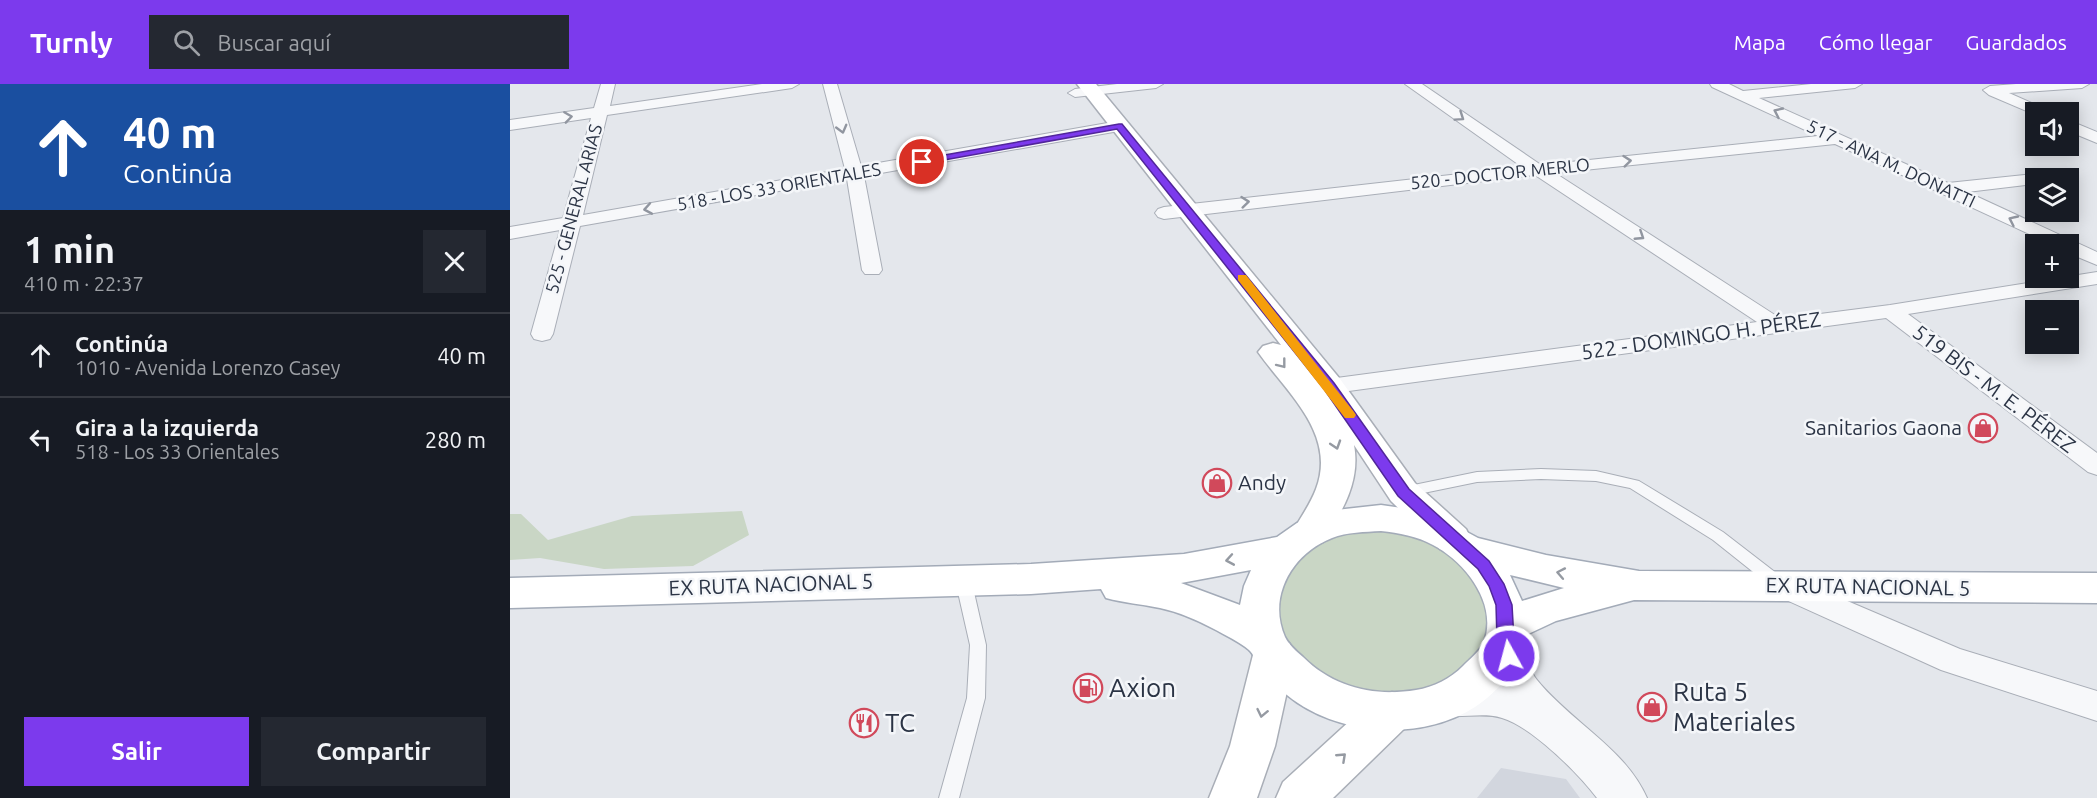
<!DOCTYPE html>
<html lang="es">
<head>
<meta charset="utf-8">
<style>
  body { margin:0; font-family:Ubuntu,sans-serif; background:#242831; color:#f1f3f6; height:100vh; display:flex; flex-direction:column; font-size:22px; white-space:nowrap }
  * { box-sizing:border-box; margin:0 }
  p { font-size:20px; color:#9ea1a6 }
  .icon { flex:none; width:33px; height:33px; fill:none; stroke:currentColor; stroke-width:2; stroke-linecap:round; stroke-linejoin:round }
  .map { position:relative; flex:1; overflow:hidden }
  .side { display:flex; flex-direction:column; background:#171b24; width:510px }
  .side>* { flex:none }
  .top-card { background:#1a4fa0; color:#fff; overflow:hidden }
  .fabs { position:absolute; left:1515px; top:18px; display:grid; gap:12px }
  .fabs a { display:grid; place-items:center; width:54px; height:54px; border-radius:0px; background:#171b24; box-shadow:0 3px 15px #0003; font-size:30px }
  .pin { position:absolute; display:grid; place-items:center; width:51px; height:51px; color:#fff; margin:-26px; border:3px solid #fff; border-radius:50%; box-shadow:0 2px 6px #0007 }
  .me { position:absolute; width:66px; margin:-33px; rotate:353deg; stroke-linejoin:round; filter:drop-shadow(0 0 4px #0008) }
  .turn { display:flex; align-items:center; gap:21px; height:126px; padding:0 24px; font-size:27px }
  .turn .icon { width:78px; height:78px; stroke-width:2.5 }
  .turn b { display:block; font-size:42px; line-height:51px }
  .round { display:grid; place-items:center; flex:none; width:63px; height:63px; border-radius:0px; background:#242831 }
  .summary { display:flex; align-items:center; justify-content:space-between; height:102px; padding:0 24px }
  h1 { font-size:36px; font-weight:700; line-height:45px }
  .action { display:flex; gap:12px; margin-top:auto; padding:12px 24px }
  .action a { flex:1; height:69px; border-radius:0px; background:#7c3aed; color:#fff; font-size:24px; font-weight:700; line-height:69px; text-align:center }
  .action a+a { background:#242831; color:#f1f3f6 }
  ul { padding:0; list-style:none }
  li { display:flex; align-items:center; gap:18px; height:84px; padding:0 24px; border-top:2px solid #363941 }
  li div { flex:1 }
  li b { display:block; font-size:22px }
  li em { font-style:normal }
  header { display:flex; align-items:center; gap:36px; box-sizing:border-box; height:84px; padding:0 30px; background:#7c3aed; color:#fff }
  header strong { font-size:28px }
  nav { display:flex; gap:33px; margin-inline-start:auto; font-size:21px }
  .search { width:420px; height:54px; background:#242831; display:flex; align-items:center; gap:15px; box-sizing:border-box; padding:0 21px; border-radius:0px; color:#9ea1a6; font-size:22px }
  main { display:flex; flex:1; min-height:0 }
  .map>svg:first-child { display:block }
  .built { fill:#d2d6de }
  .green { fill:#c9d6c5 }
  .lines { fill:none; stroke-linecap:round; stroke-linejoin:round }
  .service-casing { stroke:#a9aeb7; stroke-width:2 }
  .minor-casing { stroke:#a9aeb7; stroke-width:2 }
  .tertiary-casing { stroke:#a9aeb7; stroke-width:2 }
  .secondary-casing { stroke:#a9aeb7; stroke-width:3 }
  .primary-casing { stroke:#a3abb8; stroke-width:3 }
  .service { fill:#f7f8fa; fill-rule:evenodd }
  .minor { fill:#f7f8fa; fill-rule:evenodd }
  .tertiary { fill:#f7f8fa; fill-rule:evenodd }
  .secondary { fill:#fff; fill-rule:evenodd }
  .primary { fill:#fff; fill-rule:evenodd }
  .oneway { stroke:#9196a0 }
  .oneway2 { stroke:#959aa2 }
  .route { fill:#7c3aed; stroke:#51269a; stroke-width:1.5 }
  .slow { fill:#f59e0b }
  .labels { text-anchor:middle; stroke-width:5; stroke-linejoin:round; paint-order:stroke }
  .far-street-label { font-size:18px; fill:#2b3445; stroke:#f4f6f9 }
  .street-label { font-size:21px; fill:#2b3445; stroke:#f4f6f9 }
  .poi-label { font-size:21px; fill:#2b3445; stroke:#f4f6f9; text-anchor:end }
  .near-poi-label { font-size:26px; fill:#2b3445; stroke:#f4f6f9; text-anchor:start }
</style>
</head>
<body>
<header>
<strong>Turnly</strong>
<div class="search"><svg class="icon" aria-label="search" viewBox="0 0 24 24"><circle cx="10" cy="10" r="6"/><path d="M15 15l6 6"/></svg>Buscar aquí</div>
<nav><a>Mapa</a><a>Cómo llegar</a><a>Guardados</a></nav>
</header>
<main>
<section class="side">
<div class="top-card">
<div class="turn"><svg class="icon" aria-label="ahead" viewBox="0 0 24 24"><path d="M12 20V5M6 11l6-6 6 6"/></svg><div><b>40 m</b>Continúa</div></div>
</div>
<div class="summary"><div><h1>1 min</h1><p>410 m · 22:37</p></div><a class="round"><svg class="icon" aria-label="close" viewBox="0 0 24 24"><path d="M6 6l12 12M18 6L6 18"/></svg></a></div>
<ul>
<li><svg class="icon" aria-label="ahead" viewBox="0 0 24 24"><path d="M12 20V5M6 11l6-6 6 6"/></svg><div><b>Continúa</b><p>1010 - Avenida Lorenzo Casey</p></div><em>40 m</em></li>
<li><svg class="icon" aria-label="left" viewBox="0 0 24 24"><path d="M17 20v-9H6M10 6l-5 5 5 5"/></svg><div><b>Gira a la izquierda</b><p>518 - Los 33 Orientales</p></div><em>280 m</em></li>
</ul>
<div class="action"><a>Salir</a><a>Compartir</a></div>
</section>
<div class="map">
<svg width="1587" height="714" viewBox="0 0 1587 714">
  <rect width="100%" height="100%" fill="#e4e7ec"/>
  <path class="built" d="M991 684 1056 695 1070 714H967Z"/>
  <path class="green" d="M232 427 239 451 183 482 94 485 30 474 0 476V430H11L38 456 122 432Z
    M869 442 933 459 978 507 977 568 955 594 881 618 806 597 765 548 768 494 808 455Z"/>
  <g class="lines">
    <g class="service-casing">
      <path id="service" d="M1031 385 1086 387 1129 397 1213 448 1274 495 1276 499 1274 503 1268 505 1262 503 1203 456 1120 404 1086 397 1031 395 967 398 894 413 889 412 887 408 889 404 894 403 967 388Z
        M453 489 459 491 461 495 476 561 475 614 449 714H429L457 614 460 561 445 495 447 491Z"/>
    </g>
    <g class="minor-casing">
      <path id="minor" d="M91 0H105L100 22 252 0H289L282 4 97 31 73 131 335 85 313 0H327L351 82 609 37 617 42 609 47 354 92 372 186 369 190H355L352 186 337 95 70 142 43 250 40 255 32 257 24 255 21 250 50 146 0 155V143L53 134 81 34 0 46V36L84 24Z
        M607 0H653L646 4 565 13 558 9 565 5Z
        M895 0H912L1031 81 1308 52 1202 3 1200 0H1219L1233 7 1301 0H1352L1345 4 1249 14 1438 99 1525 90 1531 91 1533 94H1526L1525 100 1457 108 1587 168V181L1558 169V160H1541L1325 60 1045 89 1271 235 1380 221 1587 188V200L1398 230 1587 369V391L1578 388 1376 234 824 309 801 316 793 314 789 309 793 304 819 295 1247 238 1025 91 654 135 648 133 645 129 648 125 654 123 1012 83Z
        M1506 0H1579L1572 4 1499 9 1535 25 1538 28H1526V31L1479 11 1473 6 1480 2Z
        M1558 36 1587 48V59L1558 47Z
        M1274 490 1450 565 1587 607V637L1431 586 1263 510 1259 502 1263 494Z"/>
    </g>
    <g class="tertiary-casing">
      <path id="tertiary" d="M995 540 1009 545C1017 560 1016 583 1027 596 1061 638 1115 664 1137 714H1087C1068 689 1022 643 992 634 969 627 947 637 923 629L917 616 923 603 938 598 986 597 975 556 981 545Z"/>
    </g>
    <g class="secondary-casing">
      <path id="secondary" d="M567 0H586L830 295 905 399 956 445 961 455 956 465 943 469 930 465 881 417 844 361C851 398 831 429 813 458L800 462 787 458 782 449C790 434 800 421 806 405 827 350 777 309 748 268L753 262 763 259 771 261Z
        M764 554 779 559 785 571 765 662 747 714H699L720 662 743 571 749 559Z
        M882 608 898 613 904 627 898 641 823 714H766L773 698 866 613Z"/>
    </g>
    <g class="primary-casing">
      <path id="primary" d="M871 421 899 425 931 434 968 454 1036 471 1129 487 1587 489V519L1124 516 1046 537 1016 551C1014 579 988 608 965 623 910 658 827 652 777 611 767 603 755 593 748 582 745 577 744 570 739 566 730 558 715 551 704 545 687 536 669 528 650 524 632 520 614 519 596 514L591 505 521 510 0 524V494L521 480 674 470 767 453 787 439 826 426ZM871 447C889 449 907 452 923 461 955 478 988 519 974 558 970 567 960 575 953 582 940 595 924 603 906 606 864 613 823 603 793 573 786 567 779 561 775 553 757 512 783 469 822 454 837 448 855 448 871 447ZM741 486 734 502 730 521 671 499ZM1000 491 1054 504 1012 517Z"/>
    </g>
    <use href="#service" class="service"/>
    <use href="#minor" class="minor"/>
    <use href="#tertiary" class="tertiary"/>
    <use href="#secondary" class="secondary"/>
    <use href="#primary" class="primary"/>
  </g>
  <defs><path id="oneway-chevron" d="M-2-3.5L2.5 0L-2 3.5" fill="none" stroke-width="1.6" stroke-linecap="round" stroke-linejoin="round" transform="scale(1.5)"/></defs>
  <g class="oneway">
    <use href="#oneway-chevron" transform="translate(1268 28) rotate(-155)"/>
    <use href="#oneway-chevron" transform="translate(58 33) rotate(-8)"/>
    <use href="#oneway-chevron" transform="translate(950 33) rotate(34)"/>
    <use href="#oneway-chevron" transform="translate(332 45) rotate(75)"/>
    <use href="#oneway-chevron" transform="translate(1117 77) rotate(-6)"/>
    <use href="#oneway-chevron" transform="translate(735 118) rotate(-6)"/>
    <use href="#oneway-chevron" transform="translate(138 125) rotate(170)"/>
    <use href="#oneway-chevron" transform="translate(1503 136) rotate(-155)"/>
    <use href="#oneway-chevron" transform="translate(1130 152) rotate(33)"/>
  </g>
  <g class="oneway2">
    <use href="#oneway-chevron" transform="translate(772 280) rotate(52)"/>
    <use href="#oneway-chevron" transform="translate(826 361) rotate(72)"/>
    <use href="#oneway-chevron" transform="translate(720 476) rotate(170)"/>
    <use href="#oneway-chevron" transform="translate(1051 489) rotate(-169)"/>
    <use href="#oneway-chevron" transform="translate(752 629) rotate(102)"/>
    <use href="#oneway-chevron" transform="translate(832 673) rotate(-43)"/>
  </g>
  <path class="route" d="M609 40H612L824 299 899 405 979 477 994 500 1002 521 1004 556 1007 572 1005 577 999 579 993 577 987 556 986 521 979 502 968 485 888 412 814 305 607 45 412 80 407 78 412 75Z"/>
  <path class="slow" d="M728 191H736L844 328 846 331 844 334H835L728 196Z"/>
  <defs>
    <g id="shop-ring" transform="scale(1.5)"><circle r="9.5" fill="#f4f6f9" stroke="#d1495b" stroke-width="1.5"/><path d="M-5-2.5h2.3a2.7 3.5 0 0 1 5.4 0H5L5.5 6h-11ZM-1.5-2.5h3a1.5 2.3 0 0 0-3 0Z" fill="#d1495b"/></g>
    <g id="fuel-ring" transform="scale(1.5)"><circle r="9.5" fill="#f4f6f9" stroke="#d1495b" stroke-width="1.5"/><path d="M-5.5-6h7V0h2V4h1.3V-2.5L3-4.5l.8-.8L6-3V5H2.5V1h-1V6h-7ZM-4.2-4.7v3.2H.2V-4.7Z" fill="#d1495b"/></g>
    <g id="restaurant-ring" transform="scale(1.5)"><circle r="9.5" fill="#f4f6f9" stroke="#d1495b" stroke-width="1.5"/><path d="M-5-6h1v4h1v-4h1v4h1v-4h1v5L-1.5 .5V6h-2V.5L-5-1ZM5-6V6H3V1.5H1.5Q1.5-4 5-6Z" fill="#d1495b"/></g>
  </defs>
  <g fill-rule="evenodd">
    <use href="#shop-ring" x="1473" y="344"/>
    <use href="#shop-ring" x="707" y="399"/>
    <use href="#fuel-ring" x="578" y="604"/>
    <use href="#shop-ring" x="1142" y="623"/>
    <use href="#restaurant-ring" x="354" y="639"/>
  </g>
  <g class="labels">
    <g class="far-street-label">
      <text transform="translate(1381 80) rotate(25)" y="6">517 - ANA M. DONATTI</text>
      <text transform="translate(990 90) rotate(-6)" y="6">520 - DOCTOR MERLO</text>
      <text transform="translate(269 103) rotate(-10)" y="6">518 - LOS 33 ORIENTALES</text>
      <text transform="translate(64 125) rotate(-75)" y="6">525 - GENERAL ARIAS</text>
    </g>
    <g class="street-label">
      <text transform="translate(1191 252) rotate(-8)" y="7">522 - DOMINGO H. PÉREZ</text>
      <text transform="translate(1484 305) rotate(37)" y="7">519 BIS - M. E. PÉREZ</text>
      <text transform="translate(261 501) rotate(-2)" y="7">EX RUTA NACIONAL 5</text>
      <text transform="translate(1358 503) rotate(1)" y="7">EX RUTA NACIONAL 5</text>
    </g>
    <g class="poi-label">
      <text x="1452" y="351">Sanitarios Gaona</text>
      <text x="728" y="406" text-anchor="start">Andy</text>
    </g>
    <g class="near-poi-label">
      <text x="599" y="613">Axion</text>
      <text x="1163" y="617">Ruta 5<tspan x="1163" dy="30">Materiales</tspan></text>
      <text x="375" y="648">TC</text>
    </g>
  </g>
</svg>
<div class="fabs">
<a><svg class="icon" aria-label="sound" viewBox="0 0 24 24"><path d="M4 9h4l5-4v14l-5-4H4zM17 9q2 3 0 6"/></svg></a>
<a><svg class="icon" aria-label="layers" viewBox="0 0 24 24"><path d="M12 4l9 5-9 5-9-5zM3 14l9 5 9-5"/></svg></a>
<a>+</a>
<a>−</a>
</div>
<div class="pin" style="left:412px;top:78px;background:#d93025"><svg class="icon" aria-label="arrive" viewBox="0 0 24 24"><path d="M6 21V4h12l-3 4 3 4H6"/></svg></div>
<svg class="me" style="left:999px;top:572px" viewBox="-20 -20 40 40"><circle r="17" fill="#7c3aed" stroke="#fff" stroke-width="3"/><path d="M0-11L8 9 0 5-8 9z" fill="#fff"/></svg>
</div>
</main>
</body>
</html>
